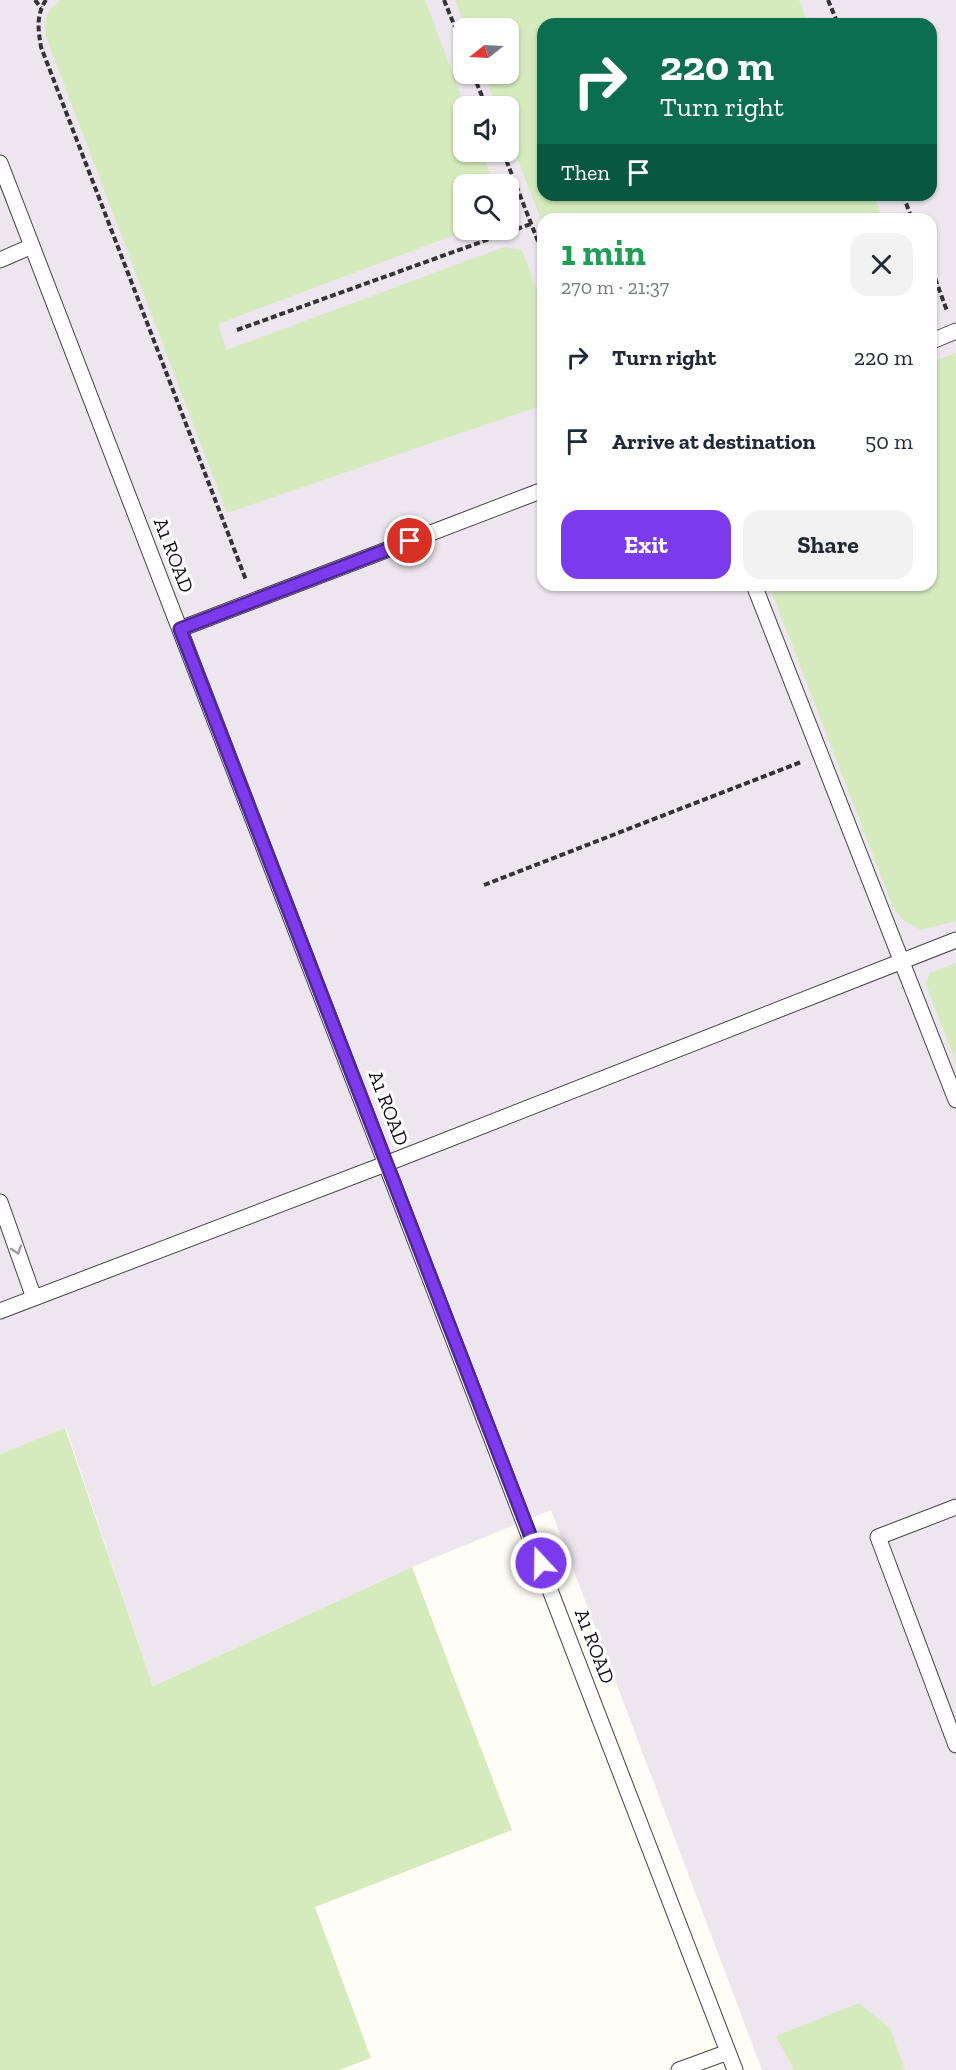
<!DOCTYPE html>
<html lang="en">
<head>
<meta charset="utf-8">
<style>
  body { margin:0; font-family:"Zilla Slab",serif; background:#f2f2f3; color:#1f2937; height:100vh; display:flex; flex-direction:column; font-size:22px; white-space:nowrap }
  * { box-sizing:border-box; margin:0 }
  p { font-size:20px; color:#747a83 }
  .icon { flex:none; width:33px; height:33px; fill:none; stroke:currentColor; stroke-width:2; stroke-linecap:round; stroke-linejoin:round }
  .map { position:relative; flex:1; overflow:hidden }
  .details { position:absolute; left:537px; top:213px; width:400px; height:378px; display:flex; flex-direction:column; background:#fff; border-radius:18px; box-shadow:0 2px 4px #0004 }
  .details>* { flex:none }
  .top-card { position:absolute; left:537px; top:18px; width:400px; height:183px; border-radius:18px; box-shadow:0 2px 4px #0004; background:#0b6e4f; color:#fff; overflow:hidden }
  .needle { width:39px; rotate:252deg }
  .tools { position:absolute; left:453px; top:18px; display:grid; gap:12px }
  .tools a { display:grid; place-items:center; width:66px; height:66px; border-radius:12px; background:#fff; box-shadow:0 2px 4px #0004; font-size:30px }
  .pin { position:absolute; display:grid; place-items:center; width:51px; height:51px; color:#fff; margin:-26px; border:3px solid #fff; border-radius:50%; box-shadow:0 2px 6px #0007 }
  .me { position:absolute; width:66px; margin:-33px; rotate:339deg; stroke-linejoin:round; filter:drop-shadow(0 0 4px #0008) }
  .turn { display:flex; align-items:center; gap:21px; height:126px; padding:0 24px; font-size:27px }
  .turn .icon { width:78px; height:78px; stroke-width:2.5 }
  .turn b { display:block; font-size:42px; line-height:51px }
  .then { display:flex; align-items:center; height:57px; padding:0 24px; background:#0003; gap:12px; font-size:22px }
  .round { display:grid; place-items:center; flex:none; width:63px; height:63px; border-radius:18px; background:#f2f2f3 }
  .overview { display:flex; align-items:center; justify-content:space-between; height:102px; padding:0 24px }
  h1 { font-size:36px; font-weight:700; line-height:45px; color:#1e9e55 }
  .primary-button { display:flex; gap:12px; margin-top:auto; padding:12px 24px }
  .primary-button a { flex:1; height:69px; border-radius:18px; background:#7c3aed; color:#fff; font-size:24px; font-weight:700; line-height:69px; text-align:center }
  .primary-button a+a { background:#f2f2f3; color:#1f2937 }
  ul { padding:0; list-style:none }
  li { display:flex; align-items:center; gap:18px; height:84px; padding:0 24px }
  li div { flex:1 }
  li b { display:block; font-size:22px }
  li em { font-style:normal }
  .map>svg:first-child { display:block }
  .industrial { fill:#eee6ef; fill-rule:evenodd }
  .green { fill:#d5ebbd }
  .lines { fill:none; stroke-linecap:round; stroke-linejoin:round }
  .lane-casing { stroke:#444; stroke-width:17 }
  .path { stroke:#333; stroke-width:4; stroke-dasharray:6 3; stroke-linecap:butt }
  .lane { stroke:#fff; stroke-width:15 }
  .oneway { stroke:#a0a0a0 }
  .route-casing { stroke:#51269a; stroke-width:15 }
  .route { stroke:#7c3aed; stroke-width:10 }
  .labels { text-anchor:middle; stroke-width:6; stroke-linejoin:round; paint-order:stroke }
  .street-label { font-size:20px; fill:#111; stroke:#fff }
</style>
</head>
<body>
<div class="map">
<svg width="956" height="2070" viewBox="0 0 956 2070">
  <rect width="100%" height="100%" fill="#fffdf5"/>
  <path class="industrial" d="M0 0H956V2070H762L551 1510 412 1567 153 1686 66 1428 0 1454ZM543 24H932V195H543ZM464 28H508V74H464ZM464 106H508V152H464ZM464 184H508V230H464ZM543 219H932V585H543Z"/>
  <path class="green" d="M61 0H425L465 106 464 152H482L494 184H464V230H468L218 324 226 350 504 247 522 250 543 307V405L227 513 46 37C44 19 46 10 61 0Z
    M455 0H799L808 24H543V195H874L883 219H543V225L509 137 508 106H496L484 74H508V28H466Z
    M956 353V921L921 930 905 922 893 907 769 585H932V362Z
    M956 963V1063L926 984 930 973Z
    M65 1428 153 1686 412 1567 512 1830 315 1907 371 2058 339 2070H0V1454Z
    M859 2003 890 2028 905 2070H794L776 2036Z"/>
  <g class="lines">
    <g class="lane-casing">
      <path id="lane" d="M0 163 735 2070
        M0 260 32 246
        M932 341 956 331
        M754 585 956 1100
        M180 629 543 490
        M0 1202 34 1298
        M0 1311 388 1163 956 940
        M956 1507 878 1537 956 1745
        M679 2070 728 2052"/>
    </g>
    <path class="path" d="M35 0 41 8
      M46 0C36 15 38 29 41 47L246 580
      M444 0 464 49
      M828 0 838 24
      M473 74 486 106
      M503 152 543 254
      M903 195 912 219
      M932 270 947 311
      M237 330 531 224
      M484 885 801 762"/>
    <use href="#lane" class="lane"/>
  </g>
  <defs><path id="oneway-chevron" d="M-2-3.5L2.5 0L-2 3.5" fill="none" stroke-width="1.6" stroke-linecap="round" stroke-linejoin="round" transform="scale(1.5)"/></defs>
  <use class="oneway" href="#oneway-chevron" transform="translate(17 1250) rotate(71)"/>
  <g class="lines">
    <g class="route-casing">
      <path id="route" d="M410 541 180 629 541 1563"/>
    </g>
    <use href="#route" class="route"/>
  </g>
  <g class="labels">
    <g class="street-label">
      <text transform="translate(174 555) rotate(69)" y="7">A1 ROAD</text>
      <text transform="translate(389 1108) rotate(69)" y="7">A1 ROAD</text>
      <text transform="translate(595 1646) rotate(69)" y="7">A1 ROAD</text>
    </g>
  </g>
</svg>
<div class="tools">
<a><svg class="needle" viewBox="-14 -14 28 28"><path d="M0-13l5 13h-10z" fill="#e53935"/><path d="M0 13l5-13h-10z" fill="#747a83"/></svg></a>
<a><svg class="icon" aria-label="sound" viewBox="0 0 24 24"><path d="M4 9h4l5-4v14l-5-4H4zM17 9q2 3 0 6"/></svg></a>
<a><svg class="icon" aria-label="search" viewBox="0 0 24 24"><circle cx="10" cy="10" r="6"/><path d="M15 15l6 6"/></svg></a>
</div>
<div class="pin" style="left:410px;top:541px;background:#d93025"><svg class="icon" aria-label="arrive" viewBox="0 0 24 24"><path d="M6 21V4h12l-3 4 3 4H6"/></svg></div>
<svg class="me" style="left:541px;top:1563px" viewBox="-20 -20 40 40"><circle r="17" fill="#7c3aed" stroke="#fff" stroke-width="3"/><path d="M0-11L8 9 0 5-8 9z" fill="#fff"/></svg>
<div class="top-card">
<div class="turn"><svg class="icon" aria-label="right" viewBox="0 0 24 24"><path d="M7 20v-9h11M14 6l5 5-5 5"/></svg><div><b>220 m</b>Turn right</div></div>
<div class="then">Then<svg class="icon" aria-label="arrive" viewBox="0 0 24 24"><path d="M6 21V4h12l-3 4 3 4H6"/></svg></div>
</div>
<section class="details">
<div class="overview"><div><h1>1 min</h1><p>270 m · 21:37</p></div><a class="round"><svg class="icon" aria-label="close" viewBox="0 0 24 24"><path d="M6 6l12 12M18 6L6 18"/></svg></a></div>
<ul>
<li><svg class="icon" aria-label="right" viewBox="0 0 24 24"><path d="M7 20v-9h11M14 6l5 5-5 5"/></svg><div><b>Turn right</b></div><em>220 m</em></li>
<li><svg class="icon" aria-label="arrive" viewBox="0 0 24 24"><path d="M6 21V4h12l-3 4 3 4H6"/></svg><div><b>Arrive at destination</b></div><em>50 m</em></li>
</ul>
<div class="primary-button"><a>Exit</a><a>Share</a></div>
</section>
</div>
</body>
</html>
